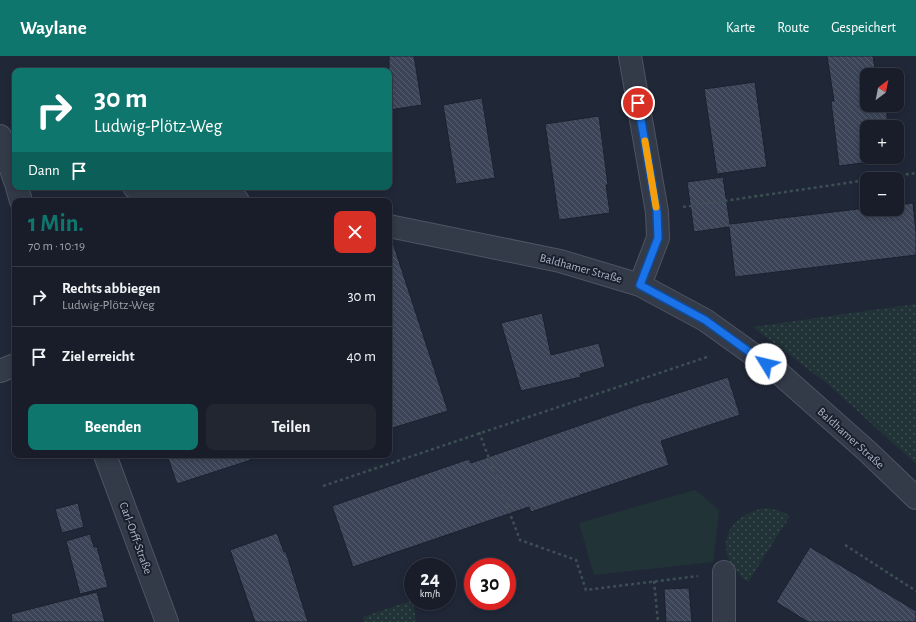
<!DOCTYPE html>
<html lang="de">
<head>
<meta charset="utf-8">
<style>
  body { margin:0; font-family:"Alegreya Sans",sans-serif; background:#212631; color:#f1f3f6; height:100vh; display:flex; flex-direction:column; font-size:15px; white-space:nowrap }
  * { box-sizing:border-box; margin:0 }
  p { font-size:13px; color:#9fa2a8 }
  .icon { flex:none; width:22px; height:22px; fill:none; stroke:currentColor; stroke-width:2; stroke-linecap:round; stroke-linejoin:round }
  .map { position:relative; flex:1; overflow:hidden }
  .sheet { position:absolute; left:12px; top:142px; width:380px; height:260px; display:flex; flex-direction:column; background:#181d29; border-radius:8px; box-shadow:0 2px 6px #0003,0 0 0 1px #363b46 }
  .sheet>* { flex:none }
  .guide { position:absolute; left:12px; top:12px; width:380px; height:122px; border-radius:8px; box-shadow:0 2px 6px #0003,0 0 0 1px #363b46; background:#0f766e; color:#fff; overflow:hidden }
  .needle { width:26px; rotate:32deg }
  .tools { position:absolute; left:860px; top:12px; display:grid; gap:8px }
  .tools a { display:grid; place-items:center; width:44px; height:44px; border-radius:8px; background:#181d29; box-shadow:0 2px 6px #0003,0 0 0 1px #363b46; font-size:20px }
  .speed { position:absolute; left:404px; top:502px; display:flex; gap:8px; font-size:20px; font-weight:700; text-align:center }
  .speed>* { display:grid; place-content:center; width:52px; height:52px; border-radius:50%; background:#181d29; box-shadow:0 2px 6px #0003,0 0 0 1px #363b46; line-height:1 }
  .speed small { font-size:10px; font-weight:400 }
  .speed .limit { border:6px solid #d22; background:#fff; color:#111 }
  .pin { position:absolute; display:grid; place-items:center; width:34px; height:34px; color:#fff; margin:-17px; border:2px solid #fff; border-radius:50%; box-shadow:0 1px 4px #0007 }
  .me { position:absolute; width:44px; margin:-22px; rotate:306deg; stroke-linejoin:round; filter:drop-shadow(0 0 3px #0008) }
  .turn { display:flex; align-items:center; gap:14px; height:84px; padding:0 16px; font-size:18px }
  .turn .icon { width:52px; height:52px; stroke-width:2.5 }
  .turn b { display:block; font-size:28px; line-height:34px }
  .then { display:flex; align-items:center; height:38px; padding:0 16px; background:#0003; gap:8px; font-size:15px }
  .round { display:grid; place-items:center; flex:none; width:42px; height:42px; border-radius:8px; background:#212631 }
  .head { display:flex; align-items:center; justify-content:space-between; height:68px; padding:0 16px }
  h1 { font-size:24px; font-weight:700; line-height:30px; color:#0f766e }
  .button { display:flex; gap:8px; margin-top:auto; padding:8px 16px }
  .button a { flex:1; height:46px; border-radius:8px; background:#0f766e; color:#fff; font-size:16px; font-weight:700; line-height:46px; text-align:center }
  .button a+a { background:#212631; color:#f1f3f6 }
  ul { padding:0; list-style:none }
  li { display:flex; align-items:center; gap:12px; height:60px; padding:0 16px; border-top:1px solid #363b46 }
  li div { flex:1 }
  li b { display:block; font-size:15px }
  li em { font-style:normal }
  header { display:flex; align-items:center; gap:24px; box-sizing:border-box; height:56px; padding:0 20px; background:#0f766e; color:#fff }
  header strong { font-size:19px }
  nav { display:flex; gap:22px; margin-inline-start:auto; font-size:14px }
  .map>svg:first-child { display:block }
  .grass { fill:#223338 }
  .park { fill:url(#park-dots) }
  .building { fill:url(#building-back-hatch); stroke:#1b212e }
  .lines { fill:none; stroke-linecap:round; stroke-linejoin:round }
  .minor-casing { stroke:#4e5463; stroke-width:24 }
  .path { stroke:#3c4f53; stroke-width:2.5; stroke-dasharray:3 3; stroke-linecap:butt }
  .minor { stroke:#333a48; stroke-width:22 }
  .route-casing { stroke:#114b97; stroke-width:10 }
  .route { stroke:#1a73e8; stroke-width:7 }
  .slow { stroke:#f59e0b; stroke-width:7 }
  .labels { text-anchor:middle; stroke-width:4; stroke-linejoin:round; paint-order:stroke }
  .street-label { font-size:12px; fill:#adb4c5; stroke:#191f2c }
</style>
</head>
<body>
<header>
<strong>Waylane</strong>
<nav><a>Karte</a><a>Route</a><a>Gespeichert</a></nav>
</header>
<div class="map">
<svg width="916" height="566" viewBox="0 0 916 566">
  <defs>
    <pattern id="park-dots" width="8" height="8" patternUnits="userSpaceOnUse"><rect width="8" height="8" fill="#223338"/><path d="M2 2h.1M6 6h.1" fill="none" stroke="#3f4e53" stroke-width="1.8" stroke-linecap="round"/></pattern>
    <pattern id="building-back-hatch" width="6" height="6" patternUnits="userSpaceOnUse"><rect width="6" height="6" fill="#3c4558"/><path d="M-1 5l2 2M0 0l6 6M5-1l2 2" fill="none" stroke="#565d6e"/></pattern>
  </defs>
  <rect width="100%" height="100%" fill="#202737"/>
  <path class="grass" d="M695 434 719 454 713 506 594 519 579 467Z"/>
  <path class="park" d="M916 248V408L829 329 753 271Z
    M765 452 778 454 790 460 748 526C712 500 722 460 765 452Z
    M413 544 416 566H364L363 561Z"/>
  <path class="building" d="M389 0H414L422 49 389 54Z
    M827 0H873L876 19H867V49H886L888 71H867V101H892V103L839 110 831 45H834Z
    M755 26 767 111 717 118 704 33Z
    M482 42 495 122 456 128 443 49Z
    M599 60 608 129H606L610 157 559 164 545 68Z
    M723 121 730 168 867 152 897 153V149L913 147 916 176V199L735 221 729 171 694 176 687 126Z
    M389 187H393L448 355 389 373Z
    M542 257 551 299 599 287 605 311 580 318 581 321 521 335 501 267Z
    M728 321 740 359 661 385 669 409 531 456 529 451 353 511 332 450 469 403 471 407 647 346V347Z
    M167 399H250L251 404 177 428Z
    M78 447 84 471 62 477 55 453Z
    M277 477 284 496H286L308 566H255L230 494Z
    M90 478 94 491H97L108 531 80 538 66 485Z
    M810 491 916 555V566H808L776 546Z
    M689 532 692 566H666L664 533Z
    M97 536 105 566H12L11 558Z"/>
  <g class="lines">
    <g class="minor-casing">
      <path id="minor" d="M630 0 657 156 658 182 640 229
        M0 80 15 125
        M17 131 21 145
        M134 131 238 145
        M389 170 560 205 640 229 705 264 779 317 867 395 916 442
        M0 315 15 309
        M105 399 167 566
        M724 566V516"/>
    </g>
    <path class="path" d="M876 123 916 117
      M683 151 867 124
      M479 376 520 484 576 504 586 534 698 520
      M323 430 710 300
      M845 489 916 535
      M654 525 658 566"/>
    <use href="#minor" class="minor"/>
  </g>
  <g class="lines">
    <g class="route-casing">
      <path id="route" d="M638 47 657 156 658 182 640 229 705 264 766 308"/>
    </g>
    <use href="#route" class="route"/>
    <path class="slow" d="M645 85 656 151"/>
  </g>
  <g class="labels">
    <g class="street-label">
      <text transform="translate(581 212) rotate(15)" y="4">Baldhamer Straße</text>
      <text transform="translate(851 382) rotate(42)" y="4">Baldhamer Straße</text>
      <text transform="translate(136 482) rotate(70)" y="4">Carl-Orff-Straße</text>
    </g>
  </g>
</svg>
<div class="tools">
<a><svg class="needle" viewBox="-14 -14 28 28"><path d="M0-13l5 13h-10z" fill="#e53935"/><path d="M0 13l5-13h-10z" fill="#9fa2a8"/></svg></a>
<a>+</a>
<a>−</a>
</div>
<div class="speed"><div>24<small>km/h</small></div><div class="limit">30</div></div>
<div class="pin" style="left:638px;top:47px;background:#d93025"><svg class="icon" aria-label="arrive" viewBox="0 0 24 24"><path d="M6 21V4h12l-3 4 3 4H6"/></svg></div>
<svg class="me" style="left:766px;top:308px" viewBox="-20 -20 40 40"><circle r="19" fill="#fff"/><path d="M0-13L10 11 0 6-10 11z" fill="#1a73e8"/></svg>
<div class="guide">
<div class="turn"><svg class="icon" aria-label="right" viewBox="0 0 24 24"><path d="M7 20v-9h11M14 6l5 5-5 5"/></svg><div><b>30 m</b>Ludwig-Plötz-Weg</div></div>
<div class="then">Dann<svg class="icon" aria-label="arrive" viewBox="0 0 24 24"><path d="M6 21V4h12l-3 4 3 4H6"/></svg></div>
</div>
<section class="sheet">
<div class="head"><div><h1>1 Min.</h1><p>70 m · 10:19</p></div><a class="round" style="background:#d93025;color:#fff"><svg class="icon" aria-label="close" viewBox="0 0 24 24"><path d="M6 6l12 12M18 6L6 18"/></svg></a></div>
<ul>
<li><svg class="icon" aria-label="right" viewBox="0 0 24 24"><path d="M7 20v-9h11M14 6l5 5-5 5"/></svg><div><b>Rechts abbiegen</b><p>Ludwig-Plötz-Weg</p></div><em>30 m</em></li>
<li><svg class="icon" aria-label="arrive" viewBox="0 0 24 24"><path d="M6 21V4h12l-3 4 3 4H6"/></svg><div><b>Ziel erreicht</b></div><em>40 m</em></li>
</ul>
<div class="button"><a>Beenden</a><a>Teilen</a></div>
</section>
</div>
</body>
</html>
